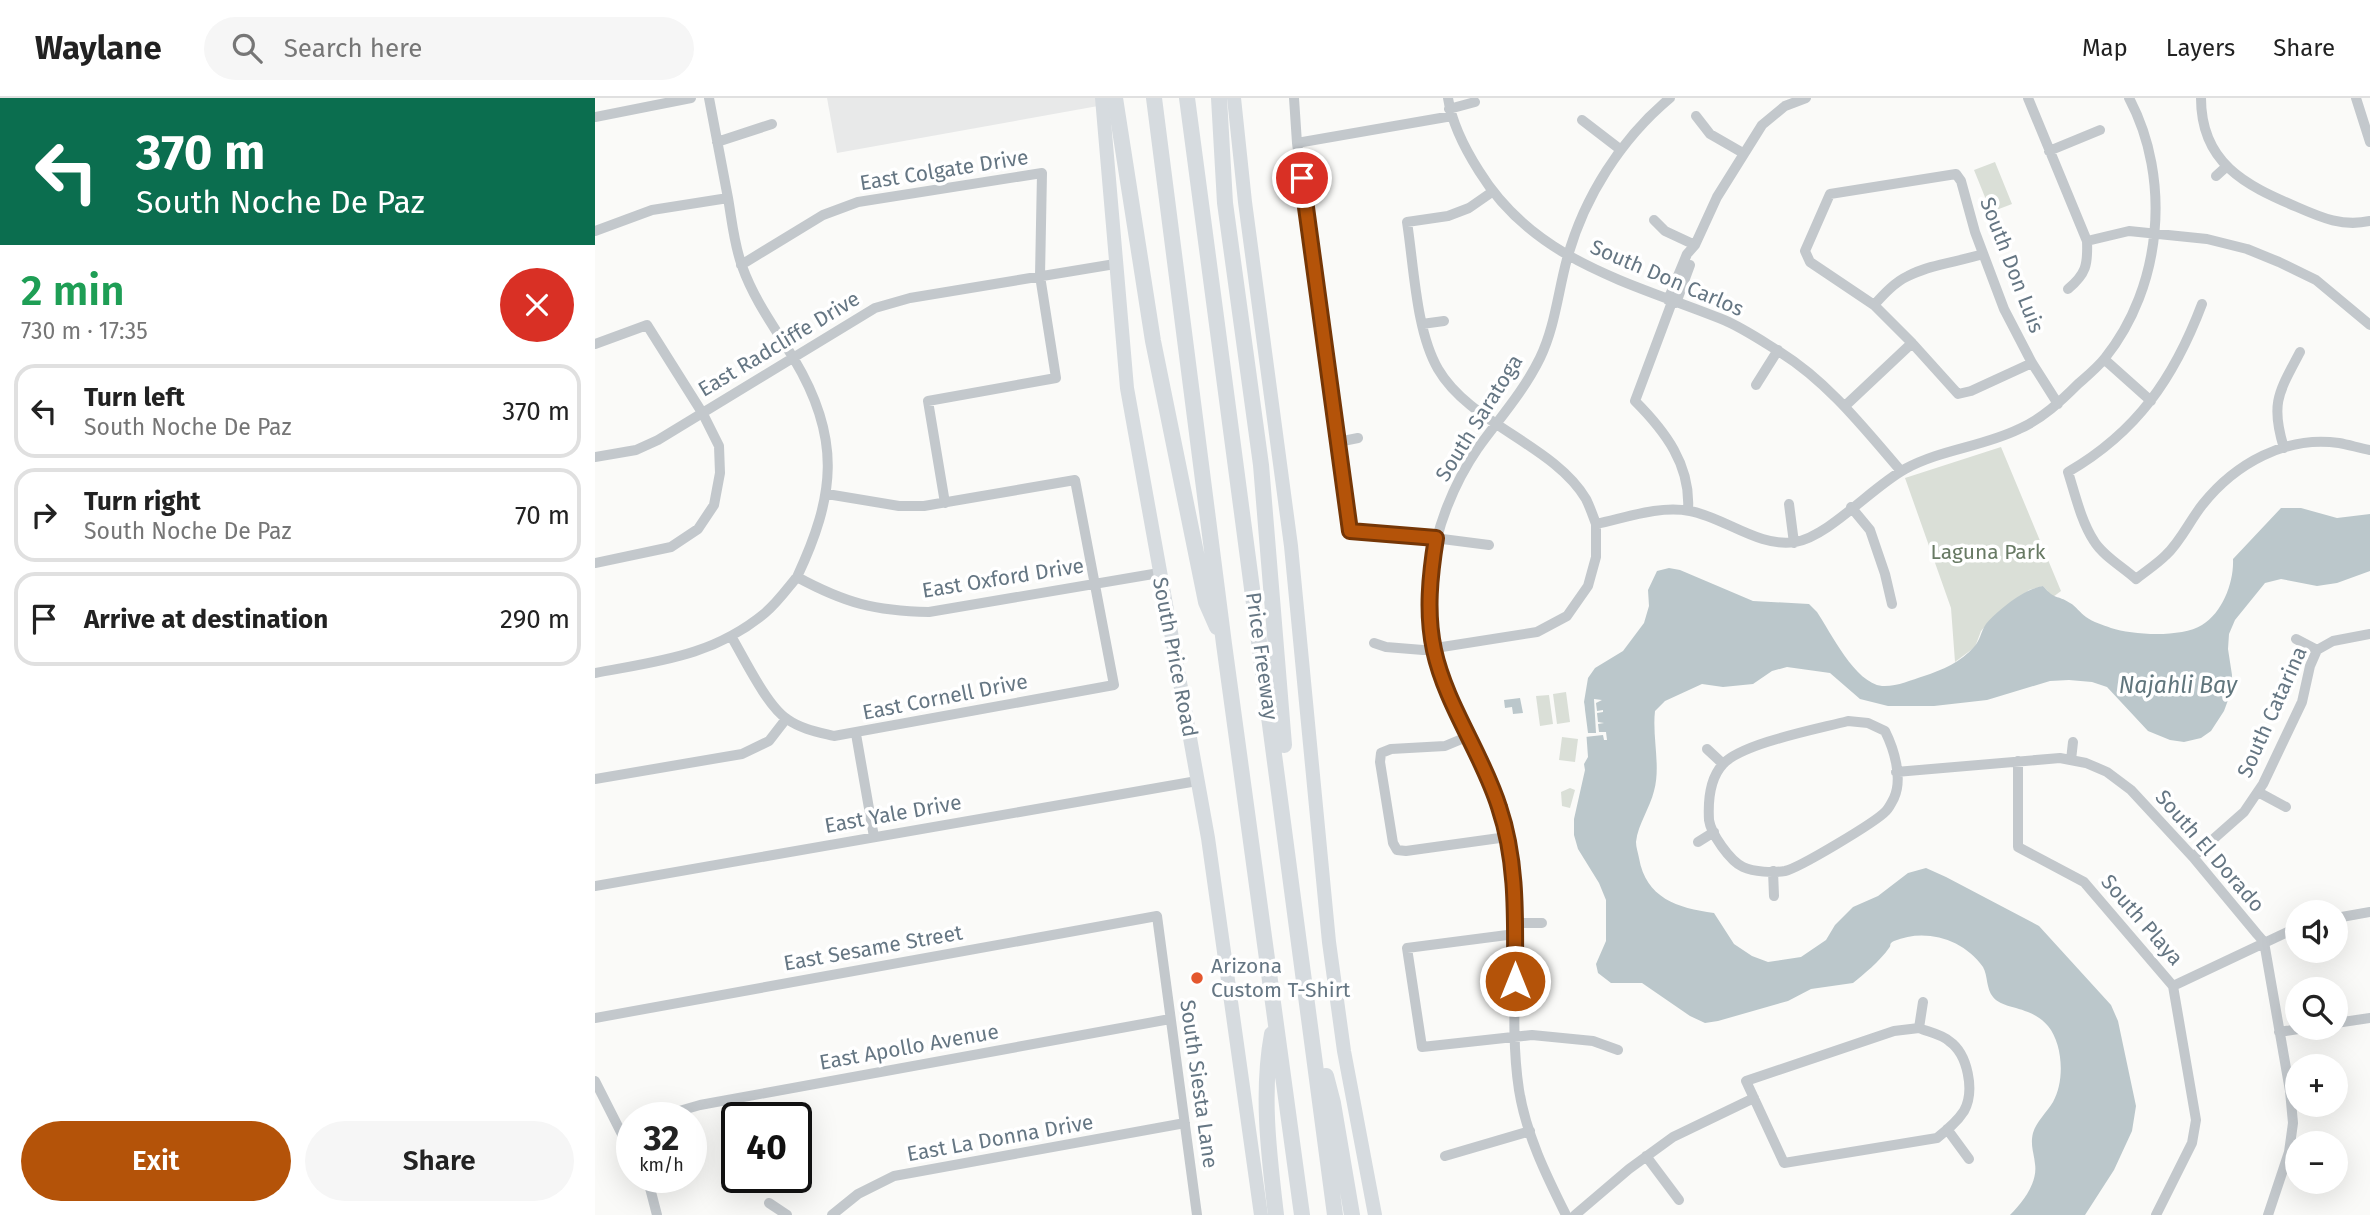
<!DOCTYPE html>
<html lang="en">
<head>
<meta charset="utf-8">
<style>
  body { margin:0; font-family:"Fira Sans",sans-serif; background:#f6f6f6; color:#222; height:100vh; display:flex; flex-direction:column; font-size:26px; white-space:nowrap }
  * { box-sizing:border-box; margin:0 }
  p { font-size:23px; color:#767676 }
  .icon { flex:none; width:38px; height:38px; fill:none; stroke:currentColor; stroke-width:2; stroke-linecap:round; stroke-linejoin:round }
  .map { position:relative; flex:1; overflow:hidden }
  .side { display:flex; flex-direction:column; background:#fff; width:595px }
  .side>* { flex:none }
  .top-card { background:#0b6e4f; color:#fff; overflow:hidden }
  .controls { position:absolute; left:1690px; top:802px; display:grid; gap:14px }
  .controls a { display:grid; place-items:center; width:63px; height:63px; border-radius:50%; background:#fff; box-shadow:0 7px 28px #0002; font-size:35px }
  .speed { position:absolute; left:21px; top:1004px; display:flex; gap:14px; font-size:35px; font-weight:700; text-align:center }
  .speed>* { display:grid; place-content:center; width:91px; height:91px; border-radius:50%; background:#fff; box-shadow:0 7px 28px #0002; line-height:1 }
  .speed small { font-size:18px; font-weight:400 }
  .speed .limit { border:4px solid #111; border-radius:10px; background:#fff; color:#111 }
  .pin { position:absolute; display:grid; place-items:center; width:60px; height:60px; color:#fff; margin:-30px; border:4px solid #fff; border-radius:50%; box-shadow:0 2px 7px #0007 }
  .me { position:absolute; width:77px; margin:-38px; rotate:0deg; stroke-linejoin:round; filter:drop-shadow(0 0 5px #0008) }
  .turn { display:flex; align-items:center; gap:24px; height:147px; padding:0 21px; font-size:32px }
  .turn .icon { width:91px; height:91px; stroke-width:2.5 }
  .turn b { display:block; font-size:49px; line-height:60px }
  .round { display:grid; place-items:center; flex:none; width:74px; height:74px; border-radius:37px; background:#f6f6f6 }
  .head { display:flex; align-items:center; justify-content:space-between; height:119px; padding:0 21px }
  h1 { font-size:42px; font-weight:600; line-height:52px; color:#1e9e55 }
  .primary-button { display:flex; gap:14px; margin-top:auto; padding:14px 21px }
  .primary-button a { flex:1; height:80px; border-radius:42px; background:#b45309; color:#fff; font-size:28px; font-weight:600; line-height:80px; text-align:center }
  .primary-button a+a { background:#f6f6f6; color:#222 }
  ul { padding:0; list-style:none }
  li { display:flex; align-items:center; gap:21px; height:94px; margin:0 14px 10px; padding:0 7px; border:4px solid #e0e0e0; border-radius:21px }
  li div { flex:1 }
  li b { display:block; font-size:26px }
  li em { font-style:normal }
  header { display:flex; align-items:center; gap:42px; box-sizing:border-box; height:98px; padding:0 35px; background:#fff; border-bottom:2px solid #e0e0e0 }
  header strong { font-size:33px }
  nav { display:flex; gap:38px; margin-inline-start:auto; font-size:24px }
  .search { width:490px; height:63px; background:#f6f6f6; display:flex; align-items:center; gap:18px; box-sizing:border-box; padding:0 24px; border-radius:38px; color:#767676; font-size:26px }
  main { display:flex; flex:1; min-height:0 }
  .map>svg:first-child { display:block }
  .built { fill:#e8e9e9 }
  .green { fill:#dadfd7 }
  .water { fill:#bbc7cb }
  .pier { fill:#fafaf8 }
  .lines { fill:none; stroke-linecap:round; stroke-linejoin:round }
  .minor { stroke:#c3c8cc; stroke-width:10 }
  .major { stroke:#d6dbdf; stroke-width:14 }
  .highway { stroke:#d6dbdf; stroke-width:16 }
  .route-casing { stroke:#753606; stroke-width:18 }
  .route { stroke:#b45309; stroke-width:12 }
  .poi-dot { fill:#e4572e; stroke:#fff; stroke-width:2.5 }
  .labels { text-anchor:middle; stroke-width:7; stroke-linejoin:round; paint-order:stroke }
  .street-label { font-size:21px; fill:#657683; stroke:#fff }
  .park-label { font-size:21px; fill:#687a64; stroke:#fff }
  .poi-label { font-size:21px; fill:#657683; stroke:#fff; text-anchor:start }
  .water-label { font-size:23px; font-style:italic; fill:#60757c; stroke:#fff }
</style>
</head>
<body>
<header>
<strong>Waylane</strong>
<div class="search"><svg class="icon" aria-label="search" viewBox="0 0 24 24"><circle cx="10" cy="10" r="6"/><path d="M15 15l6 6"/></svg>Search here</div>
<nav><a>Map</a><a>Layers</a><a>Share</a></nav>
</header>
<main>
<section class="side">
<div class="top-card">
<div class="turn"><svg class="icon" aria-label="left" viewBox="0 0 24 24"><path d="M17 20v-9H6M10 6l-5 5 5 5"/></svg><div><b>370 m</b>South Noche De Paz</div></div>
</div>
<div class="head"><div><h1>2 min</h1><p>730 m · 17:35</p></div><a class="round" style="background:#d93025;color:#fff"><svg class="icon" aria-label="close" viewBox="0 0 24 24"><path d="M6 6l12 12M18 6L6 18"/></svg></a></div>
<ul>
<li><svg class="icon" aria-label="left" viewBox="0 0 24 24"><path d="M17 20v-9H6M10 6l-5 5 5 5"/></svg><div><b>Turn left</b><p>South Noche De Paz</p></div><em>370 m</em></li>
<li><svg class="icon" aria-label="right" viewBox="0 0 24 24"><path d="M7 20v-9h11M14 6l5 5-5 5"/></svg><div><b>Turn right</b><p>South Noche De Paz</p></div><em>70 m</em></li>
<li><svg class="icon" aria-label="arrive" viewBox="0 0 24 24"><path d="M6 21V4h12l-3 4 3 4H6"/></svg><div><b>Arrive at destination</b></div><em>290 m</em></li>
</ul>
<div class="primary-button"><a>Exit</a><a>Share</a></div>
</section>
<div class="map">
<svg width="1775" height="1117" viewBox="0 0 1775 1117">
  <rect width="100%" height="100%" fill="#fafaf8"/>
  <path class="built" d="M232 0H502L503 8 242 55Z"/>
  <path class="green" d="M1400 64 1417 106 1396 114 1379 72Z
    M1406 349 1466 493 1458 499 1448 488 1434 492 1400 518 1386 533 1380 549 1360 564 1356 510 1310 380Z
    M971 594 975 624 962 626 958 596Z
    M954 597 958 626 945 628 941 598Z
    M967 639 983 641 980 664 964 662Z
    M975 690 980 692 975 710 967 708 966 694Z"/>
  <path class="water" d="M1686 410H1706L1742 420 1775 416V473L1742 485 1722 488 1686 481 1670 485 1640 522 1634 536 1633 551 1637 577 1636 594 1629 613 1616 633 1606 640 1589 644 1575 642 1553 633 1512 589 1497 584 1474 582 1455 583 1392 602 1339 608H1293L1265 601 1235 575 1192 569 1177 573 1158 586 1128 589 1107 586 1070 603 1060 613C1057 639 1066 668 1059 693 1055 710 1043 726 1041 744 1041 749 1043 755 1044 760 1051 800 1082 810 1119 815L1139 846 1157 858 1173 864 1206 859 1231 842 1240 827 1258 809 1283 798 1313 775 1331 770 1351 779 1444 828 1516 907 1523 923 1541 1008 1537 1033 1519 1072 1490 1117H1415C1427 1105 1443 1085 1440 1066 1439 1055 1435 1047 1438 1035 1441 1024 1452 1014 1458 1004 1470 983 1468 946 1453 928 1435 907 1408 912 1398 899 1391 891 1393 878 1388 869 1368 840 1329 830 1299 843 1293 846 1297 847 1294 850 1285 863 1268 877 1258 885L1216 891 1193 903 1123 923 1110 925 1095 918 1047 885H1016L1003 875 1001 866 1011 843V802L1004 785 983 751 979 737V721L990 672 989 666 993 659 989 604 993 580 1000 570 1028 553 1049 525 1054 508 1053 492 1062 473 1074 470 1085 472 1158 503 1214 506 1222 514C1236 535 1260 585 1287 588 1301 589 1316 582 1329 578 1347 572 1366 564 1379 549 1385 543 1386 533 1391 526 1404 511 1429 491 1448 488 1461 503 1461 496 1475 505 1481 508 1485 515 1491 519 1498 524 1508 527 1516 530 1538 537 1586 540 1607 527 1628 514 1639 484 1638 461Z
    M925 600 928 615 918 616 917 609 910 610 909 602Z"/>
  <path class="pier" d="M999 601 1007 602 1001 605 1002 613 1008 612V614L1002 615 1003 624 1009 625 1003 626 1004 634H1011L1012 642H1009L1008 637 990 639 986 604H989L993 635H1001Z"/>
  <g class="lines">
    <path class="minor" d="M114 0C120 33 127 67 133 100 137 123 139 146 147 168 159 202 180 230 199 261 247 341 240 398 202 479
      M699 0 702 45 756 433 824 438 894 447
      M853 0C857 26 870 51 884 73 940 164 1037 185 1129 222 1148 230 1167 243 1185 254 1233 284 1269 330 1306 373
      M1433 0 1492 143C1493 167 1491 176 1473 191
      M1606 0C1606 65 1650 87 1702 109 1727 120 1748 129 1775 123
      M1761 0 1775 44
      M854 11 880 4
      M1101 18 1115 36 1148 55
      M0 19 96 0
      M987 22 1026 52
      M122 44 177 26
      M702 45 857 18
      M1454 53 1505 32
      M1621 78 1631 69
      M897 94 874 110 853 118 812 124C819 169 821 233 843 271 875 326 959 347 991 401 995 409 998 418 1001 426
      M1059 122 1070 133 1100 147
      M0 133 57 112 133 100
      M1492 143 1534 133 1612 141 1652 151 1684 164 1721 182 1775 227
      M146 167 228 117 263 104 447 75 445 178 461 280 333 303 350 405
      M1073 202 1092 156 1100 147 1122 99 1167 27 1190 8 1211 0
      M1077 204 1040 303C1070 333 1096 367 1093 412
      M1081 205 1095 167
      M1607 206C1579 280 1542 334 1473 374 1480 396 1486 423 1499 443 1508 458 1528 469 1541 481 1551 473 1562 466 1571 457 1586 443 1595 422 1608 406 1640 366 1691 337 1744 345 1754 347 1765 350 1775 352
      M1279 207C1289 196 1300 184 1313 178 1336 166 1363 164 1388 156
      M827 226 849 223
      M0 246 52 227 108 316 124 348 125 375 119 407 103 431 76 449 0 465
      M1509 261 1556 303
      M1437 265 1376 293 1363 296 1317 245 1279 207 1215 164 1210 153 1235 96 1361 76 1366 83 1380 134 1409 211 1437 265 1463 306
      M1161 287 1183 252
      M1250 308 1317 245
      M743 344 763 340
      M1689 350C1675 305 1684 294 1705 254
      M0 359 41 352 63 342 280 210 315 200 520 166
      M1194 406 1199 445
      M1256 409 1275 432 1290 476 1297 506
      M136 538C149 560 172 608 192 621 206 631 223 634 239 638L519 587 480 382 329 408H304L232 396
      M1701 541 1722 552
      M779 545 791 549 828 552 942 534 972 518 993 488 1001 459V426C1030 420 1064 407 1095 413 1129 419 1164 450 1200 444 1233 439 1277 389 1310 371 1347 351 1387 349 1424 331 1447 321 1466 303 1483 286 1492 278 1502 270 1510 260 1567 189 1577 81 1534 0
      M0 575C64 563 118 558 170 515 182 505 192 491 202 479 250 505 280 513 334 514L564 475
      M1253 623 1273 625 1290 633C1299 651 1308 680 1299 700 1297 704 1294 710 1291 713 1281 724 1204 770 1190 773 1178 775 1159 774 1148 769 1135 763 1116 736 1114 722 1113 704 1114 681 1128 666 1148 645 1223 631 1253 623Z
      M261 636 279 739
      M874 638 850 648 796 651 786 655 785 664 798 745 802 752 811 753 912 739
      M1112 651 1128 666
      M1476 662 1478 644
      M1423 663V749L1489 784 1578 888 1601 1022 1597 1045 1561 1117
      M1301 674 1465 660 1491 665 1512 674 1536 692 1598 759 1662 836 1669 844 1695 993 1698 1025 1694 1054 1673 1117
      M0 681 147 656 174 643 191 621
      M1663 694 1691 709
      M1103 744 1119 734
      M1598 759 1649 714 1668 686 1707 604 1715 568 1722 552 1738 543 1775 536
      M1178 773 1179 798
      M0 788 602 683
      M1741 820 1775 814
      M920 825H947
      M920 836 812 850 827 949 937 937 998 943 1023 952
      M1578 888 1703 829
      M0 920 562 818 602 1117
      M1741 925 1775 920
      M1324 930C1333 934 1346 936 1354 943 1373 956 1380 993 1369 1013 1362 1024 1352 1032 1342 1040L1189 1065 1151 983 1299 933Z
      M1324 930 1328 904
      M1684 934 1717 929
      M0 983 37 1056
      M60 1020 105 1007 575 921
      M1352 1031 1374 1061
      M850 1058 935 1033
      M1051 1058 1084 1102
      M49 1080 55 1090 62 1117
      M174 1105 192 1117
      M237 1117 263 1096 299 1078 590 1025
      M971 1117C951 1077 931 1036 924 992 913 920 926 846 918 774 916 754 911 734 906 715 891 658 852 610 839 552 834 528 834 499 836 474 840 431 859 385 883 350 904 321 929 293 945 260 960 229 963 194 972 161 989 99 1026 41 1075 0
      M980 1117 1034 1071 1078 1039 1159 1000"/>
    <path class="major" d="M507 0 532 290 613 740 666 1117
      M639 0 650 104 696 448 734 844 749 953 780 1117"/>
    <path class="highway" d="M520 0 558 243 611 504 622 529
      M559 0 629 546 707 1117
      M592 0 740 1117
      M624 0 630 105 666 367 689 647
      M677 936C666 996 674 1057 681 1117
      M731 978 738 1005 757 1117"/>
  </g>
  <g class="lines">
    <g class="route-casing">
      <path id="route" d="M707 80 755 433 841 440C835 477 831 515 839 552 851 607 887 655 904 709 923 765 920 825 920 883"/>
    </g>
    <use href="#route" class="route"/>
  </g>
  <circle class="poi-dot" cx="602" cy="880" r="7"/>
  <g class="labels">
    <g class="street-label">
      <text transform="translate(349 72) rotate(-9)" y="7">East Colgate Drive</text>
      <text transform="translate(1417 167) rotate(69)" y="7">South Don Luis</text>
      <text transform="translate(1072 180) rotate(23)" y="7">South Don Carlos</text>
      <text transform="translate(184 246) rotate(-31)" y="7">East Radcliffe Drive</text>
      <text transform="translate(884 320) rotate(-58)" y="7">South Saratoga</text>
      <text transform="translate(408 480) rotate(-9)" y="7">East Oxford Drive</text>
      <text transform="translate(667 558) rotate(82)" y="7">Price Freeway</text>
      <text transform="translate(580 559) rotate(79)" y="7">South Price Road</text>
      <text transform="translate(350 599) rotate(-11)" y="7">East Cornell Drive</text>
      <text transform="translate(1677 614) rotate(-66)" y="7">South Catarina</text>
      <text transform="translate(298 716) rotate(-10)" y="7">East Yale Drive</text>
      <text transform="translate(1615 753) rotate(49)" y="7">South El Dorado</text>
      <text transform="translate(1547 822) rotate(49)" y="7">South Playa</text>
      <text transform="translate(278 850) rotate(-10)" y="7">East Sesame Street</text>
      <text transform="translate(314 949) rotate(-10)" y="7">East Apollo Avenue</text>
      <text transform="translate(604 986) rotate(82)" y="7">South Siesta Lane</text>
      <text transform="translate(405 1040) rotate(-10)" y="7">East La Donna Drive</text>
    </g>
    <g class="park-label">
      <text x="1393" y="461">Laguna Park</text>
    </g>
    <g class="poi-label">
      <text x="616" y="875">Arizona<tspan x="616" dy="24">Custom T-Shirt</tspan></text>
    </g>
    <g class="water-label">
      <text x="1583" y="595">Najahli Bay</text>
    </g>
  </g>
</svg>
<div class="controls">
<a><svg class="icon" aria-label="sound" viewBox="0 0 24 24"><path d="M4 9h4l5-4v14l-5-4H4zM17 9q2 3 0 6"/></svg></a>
<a><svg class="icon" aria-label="search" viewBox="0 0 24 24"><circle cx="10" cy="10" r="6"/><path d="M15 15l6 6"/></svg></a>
<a>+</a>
<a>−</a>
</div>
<div class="speed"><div>32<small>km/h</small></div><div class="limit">40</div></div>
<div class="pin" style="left:707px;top:80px;background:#d93025"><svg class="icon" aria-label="arrive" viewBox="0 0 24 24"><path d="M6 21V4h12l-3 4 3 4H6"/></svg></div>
<svg class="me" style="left:920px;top:883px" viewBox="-20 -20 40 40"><circle r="17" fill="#b45309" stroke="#fff" stroke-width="3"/><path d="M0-11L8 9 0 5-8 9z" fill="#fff"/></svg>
</div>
</main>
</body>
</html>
